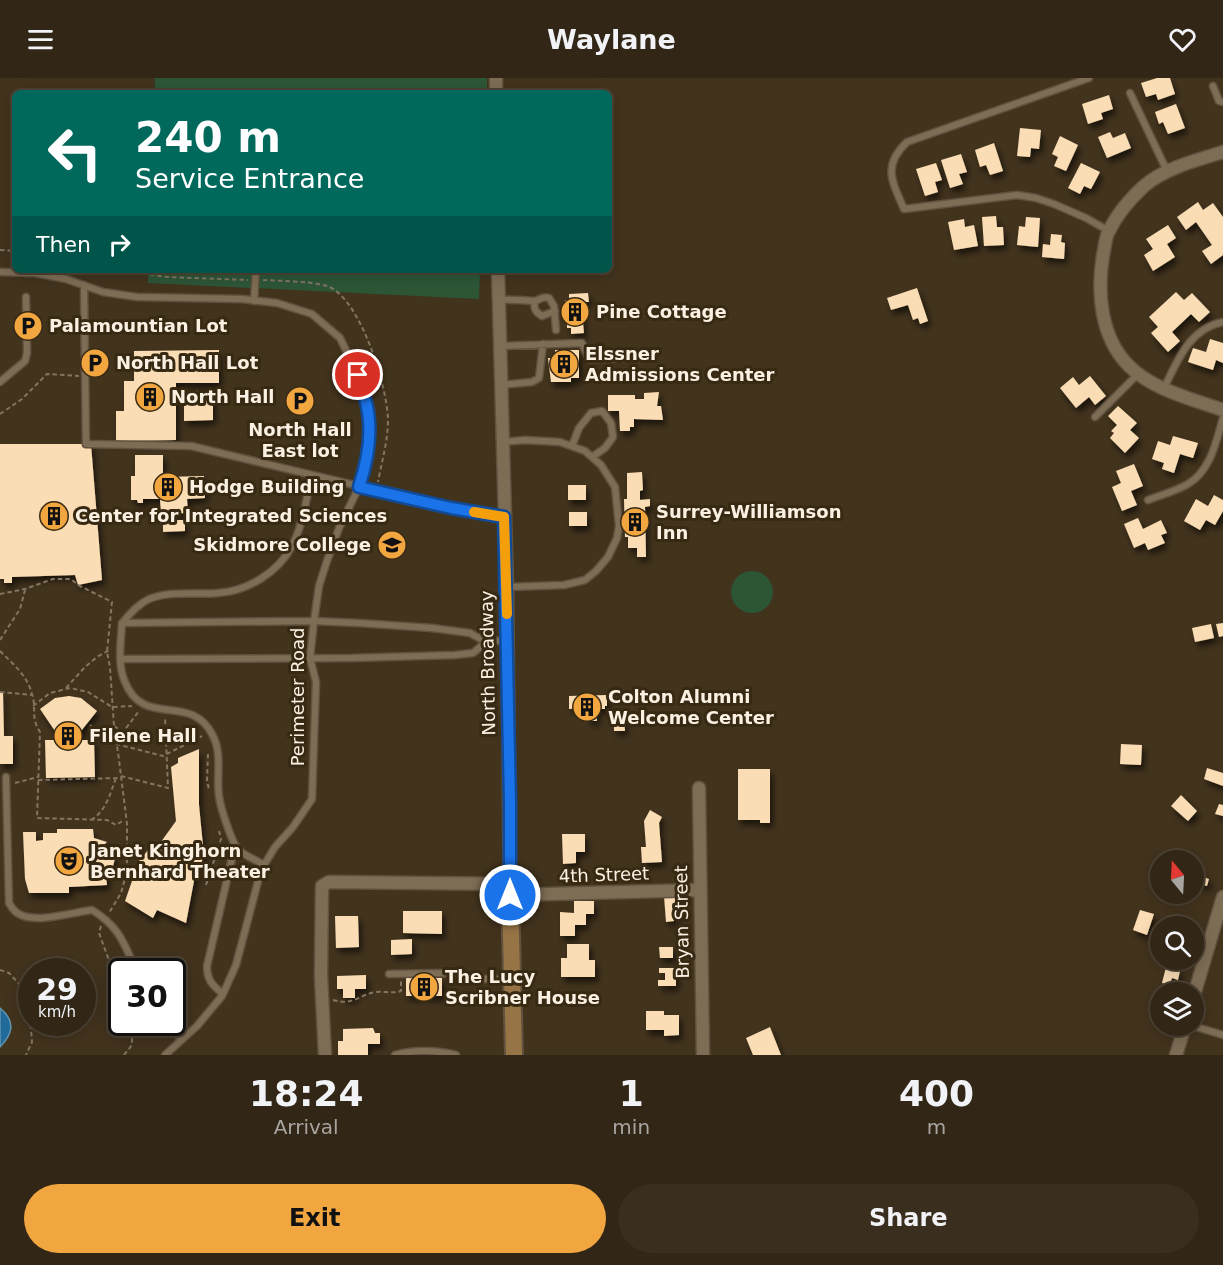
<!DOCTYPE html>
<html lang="en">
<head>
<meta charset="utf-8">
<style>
  body { margin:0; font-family:"DejaVu Sans",sans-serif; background:#3a2e1f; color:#f1f3f6; height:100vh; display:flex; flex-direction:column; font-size:22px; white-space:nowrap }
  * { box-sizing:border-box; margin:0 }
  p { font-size:20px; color:#a8a5a1 }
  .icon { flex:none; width:33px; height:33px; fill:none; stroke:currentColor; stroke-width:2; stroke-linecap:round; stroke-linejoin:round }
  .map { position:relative; height:977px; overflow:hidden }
  .sheet { display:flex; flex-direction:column; background:#322616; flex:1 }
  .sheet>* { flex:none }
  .hud { position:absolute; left:12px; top:12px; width:600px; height:183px; border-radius:9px; box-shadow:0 3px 15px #0003,0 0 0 2px #4d4335; background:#00695c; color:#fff; overflow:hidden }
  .needle { width:39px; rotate:342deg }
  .buttons { position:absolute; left:1150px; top:772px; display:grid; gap:12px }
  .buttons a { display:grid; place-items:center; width:54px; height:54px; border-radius:50%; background:#322616; box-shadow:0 3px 15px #0003,0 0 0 2px #4d4335; font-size:30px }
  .speed { position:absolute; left:18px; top:880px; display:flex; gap:12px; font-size:30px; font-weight:700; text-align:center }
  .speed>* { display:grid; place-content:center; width:78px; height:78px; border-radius:50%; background:#322616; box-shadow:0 3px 15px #0003,0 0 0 2px #4d4335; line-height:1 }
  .speed small { font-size:15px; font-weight:400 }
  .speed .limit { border:3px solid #111; border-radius:9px; background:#fff; color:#111 }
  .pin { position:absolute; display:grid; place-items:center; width:51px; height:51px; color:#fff; margin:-26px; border:3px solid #fff; border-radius:50%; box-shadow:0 2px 6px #0007 }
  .me { position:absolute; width:66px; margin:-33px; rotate:0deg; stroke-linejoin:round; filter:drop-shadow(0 0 4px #0008) }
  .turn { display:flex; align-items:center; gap:21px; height:126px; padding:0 24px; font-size:27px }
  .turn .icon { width:78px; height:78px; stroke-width:2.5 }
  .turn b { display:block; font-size:42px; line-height:51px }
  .then { display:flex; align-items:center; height:57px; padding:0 24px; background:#0003; gap:12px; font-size:22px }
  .eta { display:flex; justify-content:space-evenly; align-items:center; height:102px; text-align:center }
  .eta b { font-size:36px; font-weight:800; line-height:42px }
  .cta { display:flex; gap:12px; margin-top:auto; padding:12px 24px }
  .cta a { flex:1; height:69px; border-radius:36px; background:#f1a640; color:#111; font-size:24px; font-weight:800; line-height:69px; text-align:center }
  .cta a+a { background:#3a2e1f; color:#f1f3f6 }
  header { display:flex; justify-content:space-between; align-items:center; height:78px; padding:0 24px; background:#322616; font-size:27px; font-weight:800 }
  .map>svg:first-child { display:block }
  .green { fill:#2d5637 }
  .water { fill:#216b9a; stroke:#6293b0; stroke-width:1.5 }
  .building { fill:#faddb5; filter:url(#shadow) }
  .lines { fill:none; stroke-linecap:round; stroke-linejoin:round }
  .lane-casing { stroke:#60523f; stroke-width:9 }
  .street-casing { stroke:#60523f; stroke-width:15 }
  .secondary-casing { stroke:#60523f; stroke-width:20 }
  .path { stroke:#837562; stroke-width:2; stroke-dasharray:4.5 3; stroke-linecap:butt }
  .lane { stroke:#7e6d55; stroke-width:6 }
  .street { stroke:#7e6d55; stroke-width:12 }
  .secondary { stroke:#967446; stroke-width:16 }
  .route-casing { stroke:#114b97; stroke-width:15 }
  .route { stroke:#1a73e8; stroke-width:10 }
  .slow { stroke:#f59e0b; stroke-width:10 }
  .labels { text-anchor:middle; stroke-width:6; stroke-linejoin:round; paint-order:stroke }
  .poi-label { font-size:18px; font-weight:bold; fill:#fbf1e3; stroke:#382913; text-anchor:start }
  .street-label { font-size:18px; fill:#fbf1e3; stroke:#382913 }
</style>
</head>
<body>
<header><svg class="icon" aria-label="menu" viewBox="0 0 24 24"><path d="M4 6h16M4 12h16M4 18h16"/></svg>Waylane<svg class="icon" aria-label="heart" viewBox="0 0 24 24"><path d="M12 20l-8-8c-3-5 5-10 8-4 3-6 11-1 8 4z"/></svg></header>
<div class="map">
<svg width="1223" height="977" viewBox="0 0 1223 977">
  <defs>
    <filter id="shadow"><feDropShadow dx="3" dy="5" stdDeviation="3" flood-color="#0009"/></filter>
  </defs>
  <rect width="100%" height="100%" fill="#42331d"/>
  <path class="green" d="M155 0H487V15H155Z
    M148 192H480L479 221 148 205Z
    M731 514a21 21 0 1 1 42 0a21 21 0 1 1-42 0Z"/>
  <path class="water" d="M0 930C16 943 13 956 0 969Z"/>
  <path class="building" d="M1157 0H1170L1175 16 1158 22 1156 16 1146 19 1141 5Z
    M1109 17 1113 31 1101 35 1103 41 1088 46 1082 26Z
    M1176 26 1185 50 1168 56 1163 44 1159 46 1155 34Z
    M1020 50 1041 52 1039 71 1031 70 1030 79 1017 78Z
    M1110 54 1113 60 1125 55 1131 70 1107 80 1098 59Z
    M1060 58 1078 67 1066 93 1054 88 1058 79 1052 76Z
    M994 65 1003 93 990 97 986 87 980 89 975 72Z
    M961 76 967 94 959 96 963 106 950 110 941 82Z
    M936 85 942 102 935 104 938 114 925 118 916 91Z
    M1081 85 1100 94 1091 111 1084 108 1080 116 1068 110Z
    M1198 124 1203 132 1213 125 1223 139V177L1211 186 1202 173 1212 167 1196 144 1186 152 1177 139Z
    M996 138 997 149H1003L1004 167 984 168 982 139Z
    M1026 139 1040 140 1038 169 1017 167 1019 148 1025 149Z
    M964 141 965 149 974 147 978 168 954 172 948 144Z
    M1168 147 1176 160 1167 166 1175 179 1153 193 1144 177 1153 171 1146 161Z
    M1051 156 1062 157 1061 164 1065 165 1064 181 1042 179 1043 166 1050 167Z
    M917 210 928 243 920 246 918 240 913 242 908 227 891 232 887 220Z
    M1176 214 1184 222 1192 215 1210 234 1199 244 1191 236 1172 254 1180 263 1168 274 1151 255 1158 249 1149 239Z
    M588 215 589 224H581L584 255 571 256V250H567V244H571V237L569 231H565V222H569V216Z
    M1210 261 1223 265V285L1216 282 1213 292 1188 284 1193 270 1206 274Z
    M219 272V305H176V362L116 363V333H124V303H134V273Z
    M555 272H579V300H571V304H551L548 280H555Z
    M1090 298 1106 318 1095 327 1089 319 1076 330 1060 310 1073 299 1079 307Z
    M213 313V342L184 343V314Z
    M659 314 657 328H661L663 342 634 341V349H630V353H620L619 333H608V317H635V321H644V315Z
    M1118 328 1137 345 1130 352 1139 360 1125 375 1110 360 1114 355 1111 353 1117 347 1108 338Z
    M1173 358 1198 365 1193 380 1180 376 1174 395 1162 391 1164 385 1152 381 1158 363 1170 367Z
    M0 366H91L102 502 78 507 75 497 12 499V505H4V501H0Z
    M135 377H163V399L204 398 205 420 187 421 188 435 161 436 160 421H143V425H138L137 422H131V398H135Z
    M1134 386 1143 408 1131 413 1137 427 1122 433 1112 409 1121 405 1116 393Z
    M642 394 643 412 640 413V422L650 421V428L645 429 646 479H637V470H628V459H625L624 421H627V395Z
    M568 407H586V422H568Z
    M1214 417 1223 422V433L1215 447 1206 442 1200 452 1184 443 1196 421 1208 428Z
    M569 434H587V448H569Z
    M1138 440 1143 451 1161 442 1167 455 1161 457 1165 465 1148 472 1145 465 1134 470 1124 446Z
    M163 442H185V453L163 454Z
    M1223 545V558L1219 559 1216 546Z
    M1211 546 1214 560 1195 564 1192 550Z
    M0 614H3L4 658H13V686H0Z
    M607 617V628H605V631H596L597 643H588V630L569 631V618Z
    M69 618 81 620 97 633 81 653V662H94L95 699 46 700 45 662H55V653L40 631 55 620Z
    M614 640H624L625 653H614Z
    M1121 666 1142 667 1141 687 1120 686Z
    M199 671V727L204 778 194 803 186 845 157 832 153 840 125 823 139 783 149 771 153 775 176 743 171 689 178 685V680Z
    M1207 690 1223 695V708L1204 701Z
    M738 691H770V745H760V742H738Z
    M1181 717 1197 733 1188 743 1171 728Z
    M1219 726 1223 727V738L1215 736Z
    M650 732 662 739 659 745 662 784 642 785 641 769H646L644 743Z
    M57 751H93L94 760 107 764 103 768 115 780 112 793 106 797 107 807 69 809V815H29L25 801 23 754H36V763L43 762V755H57Z
    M562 756H585V774H576V785L563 786Z
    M1195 796 1209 801 1207 808 1194 803Z
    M679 816 680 837H674V843L666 844 664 818Z
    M574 823H594V836H586V847H575V858H560V834L574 835Z
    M1140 832 1154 836 1147 857 1133 852Z
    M403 833H442V856L403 855Z
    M335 838H358L359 869 336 870Z
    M412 861V876L391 877V862Z
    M567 866H589V882H595V899H561V880H567Z
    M659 869H673V880H660Z
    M1166 889 1180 893 1178 902 1172 900 1170 907 1162 905Z
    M659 890H676V908H658V902H665V895H659Z
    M366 897V911H355V920H343V911H337V898Z
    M406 900H442V918H406Z
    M646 933H664V937H679V957L664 958V952H646Z
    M770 949 781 977H753L746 960Z
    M373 950 375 955H380V966H368V977H338V963H343V951Z"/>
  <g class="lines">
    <g class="lane-casing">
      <path id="lane" d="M1089 0 907 64C882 88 892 103 904 131L1017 117 1036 120 1054 126 1086 140 1109 153
        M1213 8 1219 23 1223 24
        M1130 15 1167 93
        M0 194 35 195 66 201 103 214 137 219 242 221 277 225 312 236 340 260 358 297 368 334 367 387 359 409 339 450 326 486 319 508 314 543 310 580 316 604 312 721 293 749 275 769 261 792 236 887 222 918 197 948 165 977
        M84 207 86 366 191 368 451 430 504 439
        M499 222C505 221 533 223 535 223 542 221 542 218 549 220L554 228 556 252
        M254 223 256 192
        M535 223C533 231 536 234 542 238L555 233
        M500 268 582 265 589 281 642 280
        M0 304 25 283 27 275 26 219
        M501 307 532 304 539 300 543 266
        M1164 310C1178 282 1189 251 1223 244
        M1095 339 1138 296
        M503 364 525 362 560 364 585 373 601 387 615 409 619 448 617 460 608 479 596 493 585 502 564 507 507 509
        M572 368 579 350 591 335 602 333 611 345 613 359 605 370 592 379
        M1148 422C1161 417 1176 413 1188 406 1211 392 1216 364 1223 340
        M122 545 314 543 359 545 432 550 470 555 486 564
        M121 581 351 580 455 577 473 575 486 564 507 562
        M6 699 9 825C12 830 14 834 19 836 36 846 73 834 92 832 120 849 124 866 137 894
        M264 787C257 782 242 777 237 770 231 762 220 728 219 718 216 698 223 675 212 656 190 614 144 651 125 604 117 587 121 563 122 545 130 536 138 526 149 521 171 512 195 517 218 515 247 513 278 495 292 468 303 447 306 421 312 397
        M389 896 448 895 484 901H510
        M223 916C212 907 207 902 207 888L233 776 237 771
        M166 945 182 962
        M1193 948 1223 957
        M395 977C416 971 435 972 456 977"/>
    </g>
    <g class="street-casing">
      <path id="street" d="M496 0V15
        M1223 74C1197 82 1165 90 1144 108 1130 121 1116 137 1108 155 1105 161 1105 170 1103 177 1097 214 1100 259 1129 288 1153 312 1192 321 1223 332
        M498 192 507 509 510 817 700 812
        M699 710 703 977
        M1194 917 1223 819
        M325 977 321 898 322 808 329 804 510 806
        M1176 977 1185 948"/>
    </g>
    <g class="secondary-casing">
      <path id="secondary" d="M510 817 514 977"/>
    </g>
    <path class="path" d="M0 172 15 173
      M120 192 167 199 248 202
      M263 202C282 203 309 203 327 208 360 219 387 308 388 341 388 363 382 382 378 404
      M0 336 22 321 47 296 79 298
      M0 516 25 511 53 501H71L78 507 112 524 107 574 110 589 114 648 109 655 116 663 118 674 127 746V793L121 815 109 835
      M0 562 20 531 25 512
      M0 573C13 586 27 597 32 616 37 631 30 638 40 654L37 740 107 742 116 747 124 742
      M66 610 85 589 97 579 111 571
      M0 614 33 617
      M33 628 50 615 70 610 88 614 112 629 132 628
      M90 647 98 655H109
      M114 648 123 654
      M117 662 139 633
      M116 666 163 678 202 658
      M208 676 207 702 209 712
      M121 698 168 710 165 639
      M38 702 119 700
      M15 705 38 699
      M91 742C106 733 110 716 116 700
      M206 807 221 761 219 753
      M101 848 99 855 122 918
      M0 892 9 895 23 910 29 927 32 964 26 977
      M333 922C354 928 358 917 376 914 385 913 392 916 401 913V903
      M124 977 132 967V945"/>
    <use href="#lane" class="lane"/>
    <use href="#street" class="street"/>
    <use href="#secondary" class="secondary"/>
  </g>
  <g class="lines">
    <g class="route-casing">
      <path id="route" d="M358 297C362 309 366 321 368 334 372 359 367 385 359 409L451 430 504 439 510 724V817"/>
    </g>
    <use href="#route" class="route"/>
    <path class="slow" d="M474 434 504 439 507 536"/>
  </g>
  <defs>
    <g id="building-disc" transform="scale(1.5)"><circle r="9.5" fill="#f1a640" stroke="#382913"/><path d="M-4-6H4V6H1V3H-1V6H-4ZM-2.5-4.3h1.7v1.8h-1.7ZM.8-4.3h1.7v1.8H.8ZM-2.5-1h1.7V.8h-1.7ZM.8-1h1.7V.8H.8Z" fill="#111"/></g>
    <g id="parking-disc" transform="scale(1.5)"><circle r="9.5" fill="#f1a640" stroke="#382913"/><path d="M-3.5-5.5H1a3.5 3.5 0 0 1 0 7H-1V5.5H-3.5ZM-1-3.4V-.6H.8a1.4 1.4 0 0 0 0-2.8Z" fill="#111"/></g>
    <g id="university-disc" transform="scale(1.5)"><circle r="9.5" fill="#f1a640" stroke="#382913"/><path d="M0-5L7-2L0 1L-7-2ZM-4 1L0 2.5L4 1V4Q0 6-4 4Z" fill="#111"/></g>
    <g id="theatre-disc" transform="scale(1.5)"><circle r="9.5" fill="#f1a640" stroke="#382913"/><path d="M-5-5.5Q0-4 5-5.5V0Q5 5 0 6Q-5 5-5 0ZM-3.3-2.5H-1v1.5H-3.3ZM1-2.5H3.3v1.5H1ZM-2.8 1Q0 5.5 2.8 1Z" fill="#111"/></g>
  </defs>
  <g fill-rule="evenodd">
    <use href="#building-disc" x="575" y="234"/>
    <use href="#parking-disc" x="28" y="248"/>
    <use href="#parking-disc" x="95" y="285"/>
    <use href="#building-disc" x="564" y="286"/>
    <use href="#building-disc" x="150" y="319"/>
    <use href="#parking-disc" x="300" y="323"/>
    <use href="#building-disc" x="168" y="409"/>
    <use href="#building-disc" x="54" y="438"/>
    <use href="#building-disc" x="635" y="444"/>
    <use href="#university-disc" x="392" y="467"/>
    <use href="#building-disc" x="587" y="629"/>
    <use href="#building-disc" x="68" y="658"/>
    <use href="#theatre-disc" x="69" y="783"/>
    <use href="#building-disc" x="424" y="909"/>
  </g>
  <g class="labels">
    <g class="poi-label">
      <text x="596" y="240">Pine Cottage</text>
      <text x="49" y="254">Palamountian Lot</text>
      <text x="585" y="282">Elssner<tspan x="585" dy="21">Admissions Center</tspan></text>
      <text x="116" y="291">North Hall Lot</text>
      <text x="171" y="325">North Hall</text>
      <text x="300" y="358" text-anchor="middle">North Hall<tspan x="300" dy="21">East lot</tspan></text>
      <text x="189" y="415">Hodge Building</text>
      <text x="656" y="440">Surrey-Williamson<tspan x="656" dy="21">Inn</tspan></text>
      <text x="75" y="444">Center for Integrated Sciences</text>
      <text x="371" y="473" text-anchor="end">Skidmore College</text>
      <text x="608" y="625">Colton Alumni<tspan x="608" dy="21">Welcome Center</tspan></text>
      <text x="89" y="664">Filene Hall</text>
      <text x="90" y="779">Janet Kinghorn<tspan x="90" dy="21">Bernhard Theater</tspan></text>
      <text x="445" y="905">The Lucy<tspan x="445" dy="21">Scribner House</tspan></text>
    </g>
    <g class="street-label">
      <text transform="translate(488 585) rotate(-91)" y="6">North Broadway</text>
      <text transform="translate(298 619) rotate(-90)" y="6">Perimeter Road</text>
      <text transform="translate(604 797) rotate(-2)" y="6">4th Street</text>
      <text transform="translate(682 844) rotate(-91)" y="6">Bryan Street</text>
    </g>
  </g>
</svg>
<div class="buttons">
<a><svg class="needle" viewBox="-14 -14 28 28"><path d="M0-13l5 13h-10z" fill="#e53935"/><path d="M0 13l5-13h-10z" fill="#a8a5a1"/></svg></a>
<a><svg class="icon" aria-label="search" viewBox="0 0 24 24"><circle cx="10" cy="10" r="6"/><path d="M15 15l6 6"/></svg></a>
<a><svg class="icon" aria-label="layers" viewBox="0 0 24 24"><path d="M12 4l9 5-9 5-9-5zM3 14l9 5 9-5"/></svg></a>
</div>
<div class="speed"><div>29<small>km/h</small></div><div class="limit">30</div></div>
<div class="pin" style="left:358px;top:297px;background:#d93025"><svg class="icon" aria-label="arrive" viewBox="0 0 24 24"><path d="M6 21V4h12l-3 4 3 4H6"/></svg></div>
<svg class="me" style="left:510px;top:817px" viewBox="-20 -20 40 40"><circle r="17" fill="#1a73e8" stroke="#fff" stroke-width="3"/><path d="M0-11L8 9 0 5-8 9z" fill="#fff"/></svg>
<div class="hud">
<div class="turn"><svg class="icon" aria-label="left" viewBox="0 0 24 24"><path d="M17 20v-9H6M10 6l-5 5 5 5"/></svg><div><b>240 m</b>Service Entrance</div></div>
<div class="then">Then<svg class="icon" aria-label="right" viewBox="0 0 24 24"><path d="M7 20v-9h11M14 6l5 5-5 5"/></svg></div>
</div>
</div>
<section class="sheet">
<div class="eta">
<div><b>18:24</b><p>Arrival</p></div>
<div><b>1</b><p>min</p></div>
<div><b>400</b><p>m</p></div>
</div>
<div class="cta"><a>Exit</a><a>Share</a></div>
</section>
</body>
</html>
